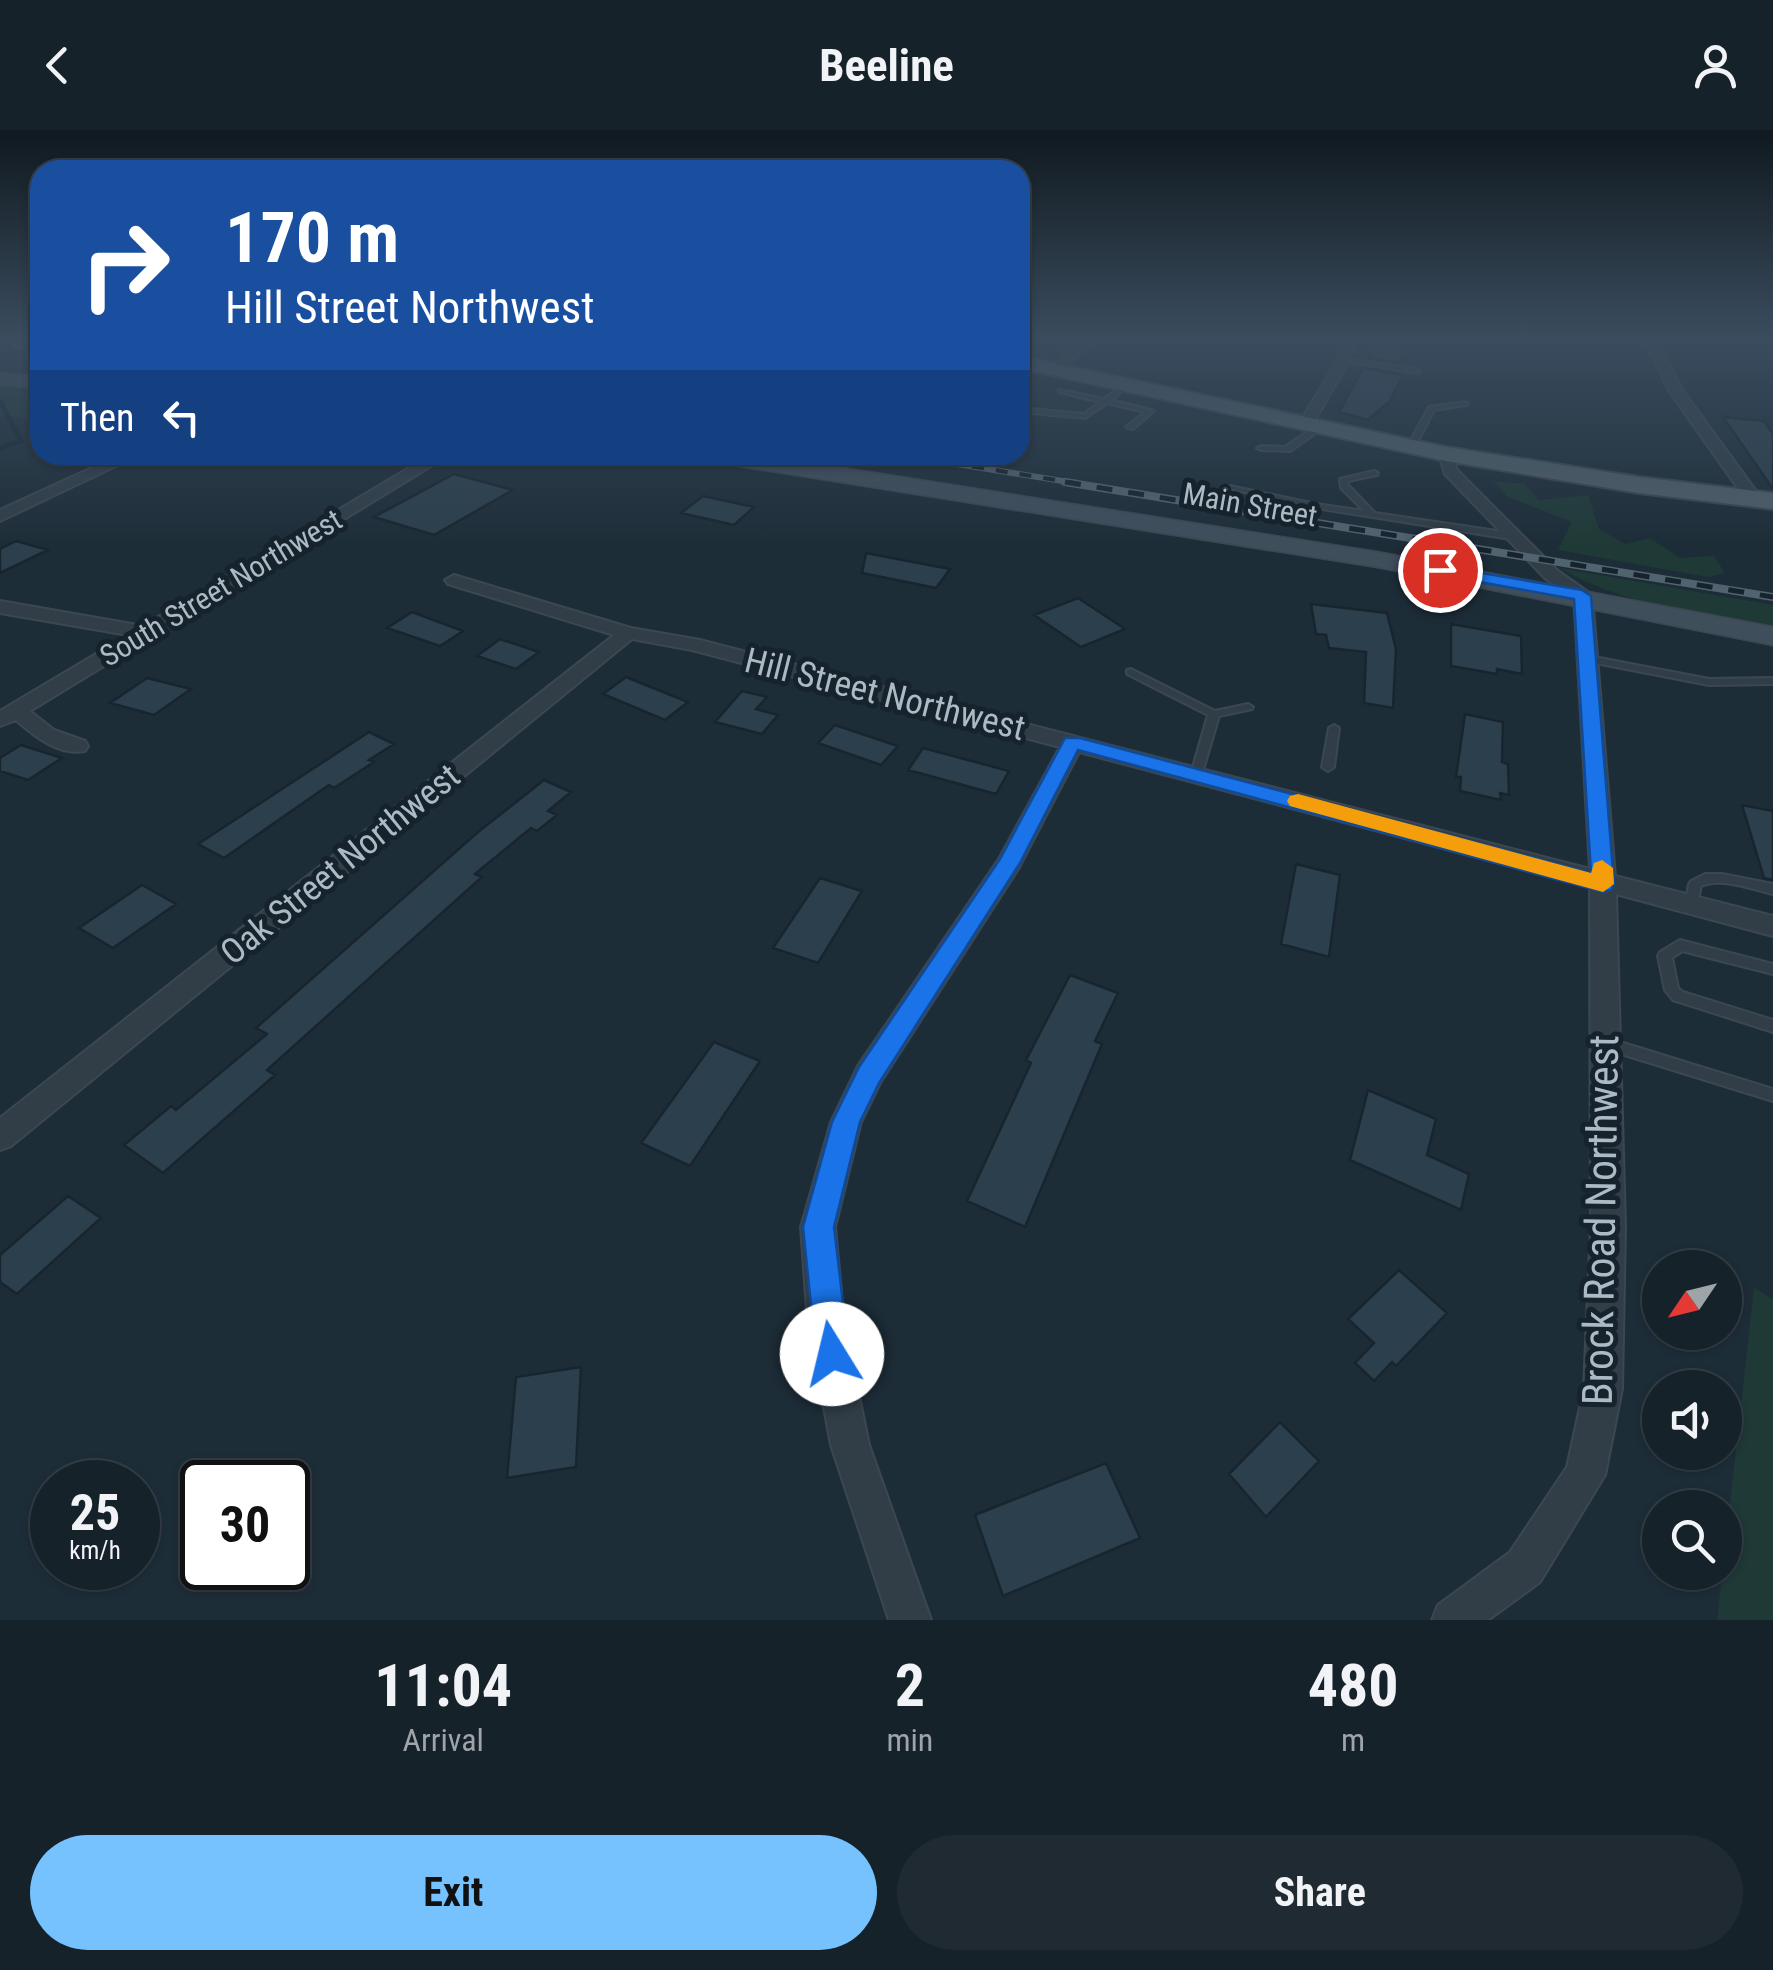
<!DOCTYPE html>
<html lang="en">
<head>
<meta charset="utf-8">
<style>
  body { margin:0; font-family:"Roboto Condensed",sans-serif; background:#1f2a32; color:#f1f3f6; height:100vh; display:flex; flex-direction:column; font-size:38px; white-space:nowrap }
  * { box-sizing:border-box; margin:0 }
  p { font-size:32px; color:#9ea4a8 }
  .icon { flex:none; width:55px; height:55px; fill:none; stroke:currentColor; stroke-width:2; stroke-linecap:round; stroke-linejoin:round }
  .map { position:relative; height:1490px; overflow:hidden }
  .details { display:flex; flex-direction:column; background:#16222a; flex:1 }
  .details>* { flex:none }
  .banner { position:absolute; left:30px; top:30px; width:1000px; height:305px; border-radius:30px; box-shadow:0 2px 8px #0004,0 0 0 2px #353f47; background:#1a4fa0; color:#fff; overflow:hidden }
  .needle { width:65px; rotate:235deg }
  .controls { position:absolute; left:1642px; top:1120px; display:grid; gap:20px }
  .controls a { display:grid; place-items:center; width:100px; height:100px; border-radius:50%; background:#16222a; box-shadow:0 2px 8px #0004,0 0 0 2px #353f47; font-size:50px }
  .speed { position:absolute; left:30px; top:1330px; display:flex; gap:20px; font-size:50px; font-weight:700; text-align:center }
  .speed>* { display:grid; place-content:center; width:130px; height:130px; border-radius:50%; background:#16222a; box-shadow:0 2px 8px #0004,0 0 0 2px #353f47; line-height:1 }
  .speed small { font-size:25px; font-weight:400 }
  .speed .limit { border:5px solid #111; border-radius:15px; background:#fff; color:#111 }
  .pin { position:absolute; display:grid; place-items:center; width:85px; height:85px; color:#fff; margin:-42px; border:5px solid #fff; border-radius:50%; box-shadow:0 2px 10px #0007 }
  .me { position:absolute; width:110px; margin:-55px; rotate:351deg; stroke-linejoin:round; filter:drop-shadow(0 0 8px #0008) }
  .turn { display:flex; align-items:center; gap:35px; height:210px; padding:0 30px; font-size:45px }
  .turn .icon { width:130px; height:130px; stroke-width:2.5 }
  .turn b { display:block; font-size:70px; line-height:85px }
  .then { display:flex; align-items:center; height:95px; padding:0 30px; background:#0003; gap:20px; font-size:38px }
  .eta { display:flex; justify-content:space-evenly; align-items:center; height:170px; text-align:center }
  .eta b { font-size:60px; font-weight:700; line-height:70px }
  .cta { display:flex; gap:20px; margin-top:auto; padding:20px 30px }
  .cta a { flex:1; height:115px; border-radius:60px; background:#76c2ff; color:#111; font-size:40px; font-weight:700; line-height:115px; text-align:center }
  .cta a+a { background:#1f2a32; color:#f1f3f6 }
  header { display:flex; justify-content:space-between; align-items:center; height:130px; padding:0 30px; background:#16222a; font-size:45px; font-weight:700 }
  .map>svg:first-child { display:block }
  .green { fill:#1f3937 }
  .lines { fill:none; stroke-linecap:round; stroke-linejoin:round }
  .stream { stroke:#112635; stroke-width:5 }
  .building { fill:#2c3f4c; stroke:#19252e; stroke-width:2.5 }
  .lane-casing { stroke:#3b4751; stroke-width:4 }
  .street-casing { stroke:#3b4751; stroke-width:4 }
  .secondary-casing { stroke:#3b4751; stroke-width:3 }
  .primary-casing { stroke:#3b4751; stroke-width:4 }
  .lane { fill:#313e48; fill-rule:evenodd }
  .street { fill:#313e48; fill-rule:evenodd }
  .secondary { fill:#3f4e5b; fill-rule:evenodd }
  .primary { fill:#4e5e68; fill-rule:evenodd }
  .rail-far1-casing { stroke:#526370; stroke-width:6 }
  .rail-casing { stroke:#526370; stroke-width:8 }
  .rail-far1 { stroke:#17232c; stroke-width:4; stroke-dasharray:12; stroke-linecap:butt }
  .rail { stroke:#17232c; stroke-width:5; stroke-dasharray:16; stroke-linecap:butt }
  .route { fill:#1a73e8; stroke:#114b97; stroke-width:2.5 }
  .slow { fill:#f59e0b }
  .labels { text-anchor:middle; stroke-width:10; stroke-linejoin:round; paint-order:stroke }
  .far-street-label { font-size:30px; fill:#abbac5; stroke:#17232c }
  .street-label { font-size:35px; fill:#abbac5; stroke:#17232c }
  .near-street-label { font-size:42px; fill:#abbac5; stroke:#17232c }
</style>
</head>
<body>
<header><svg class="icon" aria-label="back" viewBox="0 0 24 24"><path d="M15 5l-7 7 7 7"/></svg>Beeline<svg class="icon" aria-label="person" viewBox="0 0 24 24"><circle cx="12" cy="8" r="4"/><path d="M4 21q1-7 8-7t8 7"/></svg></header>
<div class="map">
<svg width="1773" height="1490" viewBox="0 0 1773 1490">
  <rect width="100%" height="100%" fill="#1d2d38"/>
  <path class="green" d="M0 248 40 252V289L0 286Z
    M1493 351 1525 354 1539 370 1588 365 1599 399 1626 414 1650 408 1680 428 1714 426 1725 443 1708 447 1558 420 1572 392 1508 367Z
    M1559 438 1773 475V499C1702 484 1623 475 1559 438Z
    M1754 1158 1773 1169V1490H1717Z"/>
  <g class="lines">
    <path class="stream" d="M0 271 21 311 0 318"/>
  </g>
  <path class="building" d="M1374 213 1404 217 1401 233 1369 228Z
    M1363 238 1403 245 1390 271 1368 290 1339 282Z
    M1723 287 1764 291 1773 304V359Z
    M454 344 513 360 434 405 374 387Z
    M703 366 754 377 734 395 681 383Z
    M16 411 48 420 0 443V419Z
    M866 423 950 439 936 458 862 443Z
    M1078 468 1125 499 1081 517 1034 485Z
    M1311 474 1387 483 1396 519 1393 578 1364 573 1366 522 1329 518 1326 505 1316 504Z
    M412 482 463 501 440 516 387 498Z
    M1451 494 1521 506 1522 544 1497 539V544L1451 536Z
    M500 509 539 522 516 539 477 526Z
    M626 547 688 572 665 590 603 564Z
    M147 548 191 559 154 585 110 573Z
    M742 561 767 567 756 579 778 585 762 604 715 592Z
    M1465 584 1503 592 1502 632 1508 634 1509 665 1500 663 1501 670 1460 661 1461 647H1456Z
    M835 595 898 616 881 635 818 613Z
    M369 602 394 614 369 630 374 632 334 658 329 655 224 728 198 714Z
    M21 615 62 628 28 650 0 641V628Z
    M923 618 1009 641 996 664 908 640Z
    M544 650 571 662 548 681 557 685 537 701 531 698 475 744 482 747 267 940 275 945 163 1043 124 1015 171 976 176 980 267 904 256 898 478 702Z
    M1742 675 1773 681V750L1764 748Z
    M1296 734 1340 745 1329 827 1281 814Z
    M820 748 862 761 818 833 773 818Z
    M142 755 176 774 113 818 79 798Z
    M1070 845 1118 863 1095 911 1102 914 1025 1097 967 1071 1031 933 1026 930Z
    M714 912 760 931 690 1036 641 1013Z
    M1368 960 1436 989 1427 1025 1469 1044 1461 1080 1350 1030Z
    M68 1066 101 1088 17 1164 0 1152V1125Z
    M1399 1140 1447 1183 1396 1236 1392 1232 1374 1251 1355 1233 1374 1213 1348 1189Z
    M581 1237 576 1337 507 1348 516 1247Z
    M1280 1292 1319 1331 1266 1387 1229 1344Z
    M1106 1333 1140 1408 1003 1466 975 1385Z"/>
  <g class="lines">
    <g class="lane-casing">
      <path id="lane" d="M1344 228 1417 239 1420 241 1417 243 1342 231Z
        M1127 253 1129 254V256L1111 270 1154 281 1133 299 1126 297 1145 282 1107 273 1085 288 1020 282V278L1084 284 1100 272 1059 262V260L1104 269Z
        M1465 272 1468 274 1467 275 1434 280 1415 317 1408 319 1407 317 1429 277Z
        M1316 296 1323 298 1290 321 1261 320 1257 318 1261 316 1285 317Z
        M1374 341 1378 343 1377 345 1348 351V355L1375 383 1517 404 1521 407 1517 410 1316 378 1226 358 1230 356 1316 374 1364 381 1341 358 1340 349Z
        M1589 526 1709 549 1773 548V554L1709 555 1585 531V527Z
        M1131 539 1215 581 1248 574 1253 577 1252 579 1219 586 1201 647H1193L1191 644 1208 585 1127 544V540Z
        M1334 595 1339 598 1334 637 1328 641 1322 637 1329 598Z
        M1705 744H1722L1773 754V764C1751 759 1722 747 1701 756L1696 779H1686L1685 776 1689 754 1691 751Z
        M1680 810 1773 834V844L1682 821 1672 828 1678 858 1683 862 1773 890V902L1673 870 1665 860 1658 826 1660 822Z
        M1607 908 1773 959V971L1602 918 1600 914 1602 910Z"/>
    </g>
    <g class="street-casing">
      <path id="street" d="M1081 207H1094L1062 242H1052V236Z
        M1342 207H1354L1350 230 1310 298H1300L1298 295 1338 230Z
        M1642 207H1654L1683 261 1761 368 1759 371H1747L1670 262Z
        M1446 320 1453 324 1457 340 1558 441 1592 465 1615 746 1773 786V806L1616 764 1625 1097 1622 1259 1605 1345 1540 1452 1488 1490H1432L1438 1475 1510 1422 1567 1337 1584 1259 1591 1097 1590 757 1079 622 1018 739 880 953 861 992 835 1097 844 1193 869 1315 931 1490H889L831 1315 808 1193 801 1097 831 992 858 936 999 729 1060 617 692 520 632 509 11 1016 0 1020V988L614 505 448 454 445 450 454 445 631 498 700 510 1590 739 1574 467 1546 449 1445 344 1439 324Z
        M120 325H139L0 391V380Z
        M431 325H449L30 581 54 600 85 611 88 616 85 621C59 626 34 606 16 590L0 596V581L128 505 0 483V471L143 496Z"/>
    </g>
    <g class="secondary-casing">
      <path id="secondary" d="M0 243 40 246V258L0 255Z
        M703 325H760L1377 422 1773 497V515L1377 437 714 332Z"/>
    </g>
    <g class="primary-casing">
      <path id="primary" d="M1020 226 1446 317 1639 347 1773 363V379L1639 363 1446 331 1020 238Z"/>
    </g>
    <use href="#lane" class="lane"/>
    <use href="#street" class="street"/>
    <use href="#secondary" class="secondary"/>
    <use href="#primary" class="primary"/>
    <g class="rail-far1-casing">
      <path id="rail-far1" d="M0 214 40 218
        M901 325 1081 354"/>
    </g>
    <g class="rail-casing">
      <path id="rail" d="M1065 352 1773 467"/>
    </g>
    <use href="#rail-far1" class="rail-far1"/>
    <use href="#rail" class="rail"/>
  </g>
  <linearGradient id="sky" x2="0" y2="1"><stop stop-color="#10191f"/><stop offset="0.5" stop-color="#3a4c5e"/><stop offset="1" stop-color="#3a4c5e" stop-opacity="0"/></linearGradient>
  <rect width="1773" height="416" fill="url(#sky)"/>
  <path class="route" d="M1440 436 1582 460 1591 466 1614 754 1611 760 1603 762 1078 620 1020 733 879 953 860 992 834 1097 849 1224 844 1235 832 1240 821 1235 816 1224 803 1097 832 992 859 937 1000 729 1065 608H1080L1591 743 1574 469 1435 444 1432 440Z"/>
  <path class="slow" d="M1298 664 1591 743 1594 733 1602 730 1613 738 1614 754 1603 762 1290 676 1287 671 1290 666Z"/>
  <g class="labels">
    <g class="far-street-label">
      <text transform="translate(1250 375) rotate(10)" y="10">Main Street</text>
      <text transform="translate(221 458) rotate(-31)" y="10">South Street Northwest</text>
    </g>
    <g class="street-label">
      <text transform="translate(885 564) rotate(14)" y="12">Hill Street Northwest</text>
      <text transform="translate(340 734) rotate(-39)" y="12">Oak Street Northwest</text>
    </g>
    <g class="near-street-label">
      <text transform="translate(1600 1090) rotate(-89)" y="15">Brock Road Northwest</text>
    </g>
  </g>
</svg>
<div class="controls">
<a><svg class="needle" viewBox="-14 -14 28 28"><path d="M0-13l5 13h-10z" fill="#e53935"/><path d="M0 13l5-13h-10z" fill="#9ea4a8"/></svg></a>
<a><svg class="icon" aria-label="sound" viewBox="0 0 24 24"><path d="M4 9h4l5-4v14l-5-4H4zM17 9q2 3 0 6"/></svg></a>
<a><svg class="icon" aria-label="search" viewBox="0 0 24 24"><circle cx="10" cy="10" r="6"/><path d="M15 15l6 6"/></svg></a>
</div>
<div class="speed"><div>25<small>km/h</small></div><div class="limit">30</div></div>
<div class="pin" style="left:1440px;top:440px;background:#d93025"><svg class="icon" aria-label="arrive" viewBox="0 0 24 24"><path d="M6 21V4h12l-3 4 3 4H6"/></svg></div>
<svg class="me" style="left:832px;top:1224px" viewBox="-20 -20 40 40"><circle r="19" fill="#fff"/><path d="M0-13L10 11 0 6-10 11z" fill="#1a73e8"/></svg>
<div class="banner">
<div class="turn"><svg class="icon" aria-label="right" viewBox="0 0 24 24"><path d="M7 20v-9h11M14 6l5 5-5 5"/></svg><div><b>170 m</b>Hill Street Northwest</div></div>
<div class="then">Then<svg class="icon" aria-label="left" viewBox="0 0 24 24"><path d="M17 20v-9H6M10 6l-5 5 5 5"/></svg></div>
</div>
</div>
<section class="details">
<div class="eta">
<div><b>11:04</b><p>Arrival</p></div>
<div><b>2</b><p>min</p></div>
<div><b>480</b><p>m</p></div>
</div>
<div class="cta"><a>Exit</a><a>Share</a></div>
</section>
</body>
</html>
